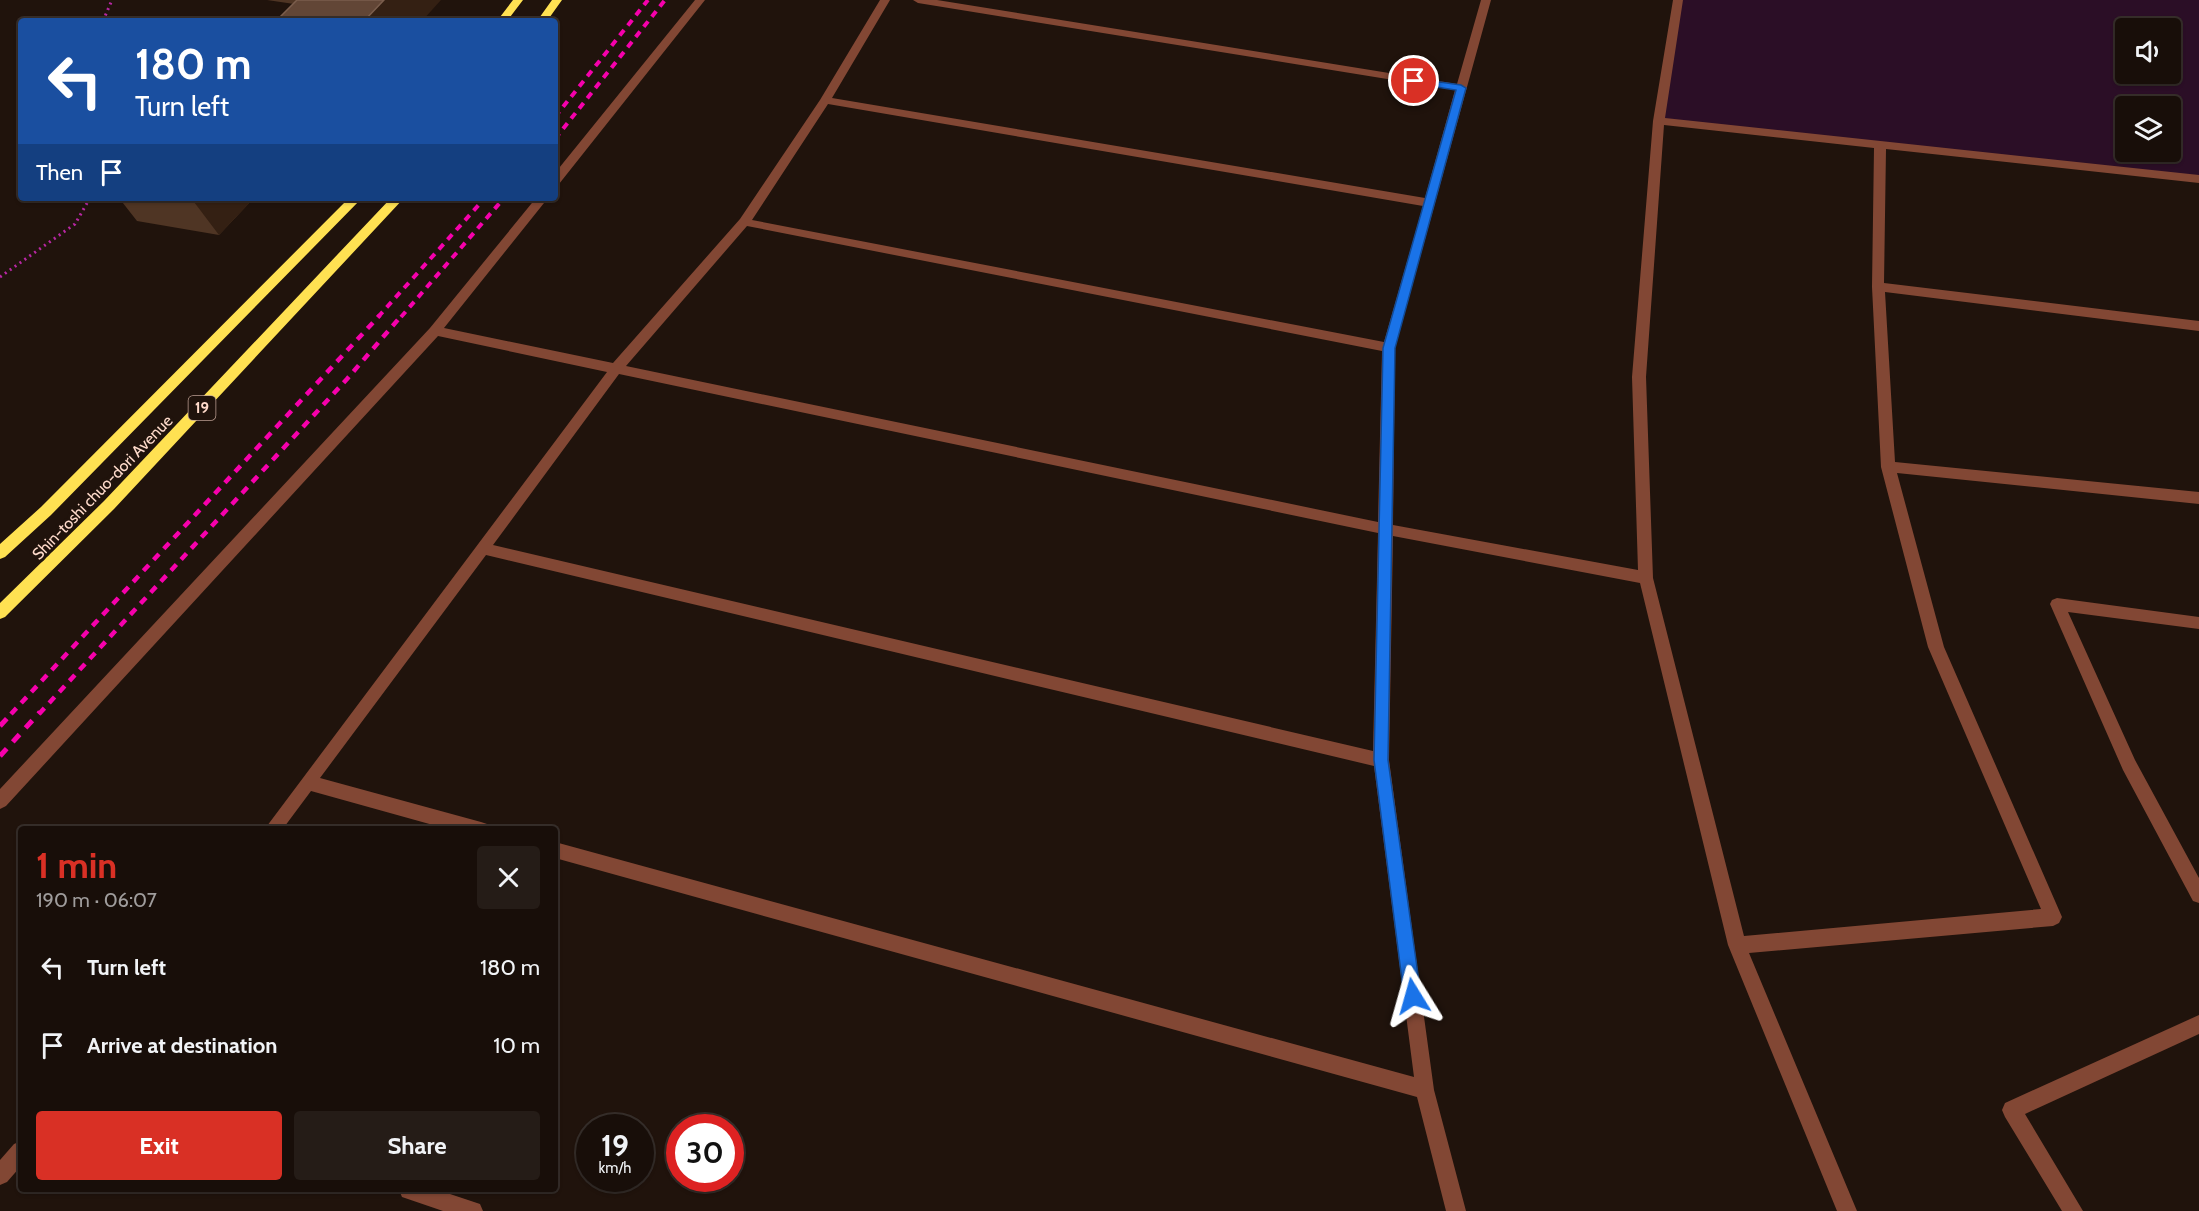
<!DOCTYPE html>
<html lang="en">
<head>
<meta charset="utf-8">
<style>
  body { margin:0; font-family:Cabin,sans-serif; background:#251c17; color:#f1f3f6; height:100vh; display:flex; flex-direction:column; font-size:22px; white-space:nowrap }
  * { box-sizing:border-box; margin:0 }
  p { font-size:20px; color:#9f9c9c }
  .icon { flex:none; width:33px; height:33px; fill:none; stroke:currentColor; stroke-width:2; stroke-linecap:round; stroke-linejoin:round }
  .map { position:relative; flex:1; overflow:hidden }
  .panel { position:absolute; left:18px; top:826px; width:540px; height:366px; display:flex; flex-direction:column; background:#180e09; border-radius:6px; box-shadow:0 2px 4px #0004,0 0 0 2px #362e2a }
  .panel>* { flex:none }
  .banner { position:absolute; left:18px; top:18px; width:540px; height:183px; border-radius:6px; box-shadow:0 2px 4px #0004,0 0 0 2px #362e2a; background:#1a4fa0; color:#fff; overflow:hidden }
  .controls { position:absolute; left:2115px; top:18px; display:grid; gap:12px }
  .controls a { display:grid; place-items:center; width:66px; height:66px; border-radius:6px; background:#180e09; box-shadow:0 2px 4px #0004,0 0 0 2px #362e2a; font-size:30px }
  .speed { position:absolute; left:576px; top:1114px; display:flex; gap:12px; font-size:30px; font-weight:700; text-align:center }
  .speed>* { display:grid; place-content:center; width:78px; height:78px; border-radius:50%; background:#180e09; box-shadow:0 2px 4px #0004,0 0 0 2px #362e2a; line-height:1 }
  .speed small { font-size:15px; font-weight:400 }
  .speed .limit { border:9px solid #d22; background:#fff; color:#111 }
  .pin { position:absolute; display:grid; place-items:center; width:51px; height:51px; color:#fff; margin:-26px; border:3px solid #fff; border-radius:50%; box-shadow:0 2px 6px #0007 }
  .me { position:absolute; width:66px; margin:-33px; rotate:352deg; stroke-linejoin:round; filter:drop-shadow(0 0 4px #0008) }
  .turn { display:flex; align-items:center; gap:21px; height:126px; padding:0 18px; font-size:27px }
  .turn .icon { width:78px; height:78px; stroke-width:2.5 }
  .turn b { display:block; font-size:42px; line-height:51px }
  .then { display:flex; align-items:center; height:57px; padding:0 18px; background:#0003; gap:12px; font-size:22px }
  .round { display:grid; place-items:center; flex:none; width:63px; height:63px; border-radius:6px; background:#251c17 }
  .summary { display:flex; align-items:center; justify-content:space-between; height:102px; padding:0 18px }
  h1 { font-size:36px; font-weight:700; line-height:45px; color:#d93025 }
  .primary-button { display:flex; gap:12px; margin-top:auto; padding:12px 18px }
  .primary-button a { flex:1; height:69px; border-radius:6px; background:#d93025; color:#fff; font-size:24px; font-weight:700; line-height:69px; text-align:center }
  .primary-button a+a { background:#251c17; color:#f1f3f6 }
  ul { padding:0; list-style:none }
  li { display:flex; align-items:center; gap:18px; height:78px; padding:0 18px }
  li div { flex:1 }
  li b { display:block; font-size:22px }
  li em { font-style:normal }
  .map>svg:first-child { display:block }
  .green { fill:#2b0e26; fill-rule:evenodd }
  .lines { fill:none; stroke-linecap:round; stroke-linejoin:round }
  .path { stroke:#b727a3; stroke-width:3; stroke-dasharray:2 4; stroke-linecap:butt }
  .minor { fill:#824734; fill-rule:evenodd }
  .major { fill:#ffe152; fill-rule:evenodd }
  .rail-far2 { stroke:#f600ac; stroke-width:4; stroke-dasharray:7 6; stroke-linecap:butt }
  .rail-far1 { stroke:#f600ac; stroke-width:4.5; stroke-dasharray:8 7; stroke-linecap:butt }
  .rail { stroke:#f600ac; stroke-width:5; stroke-dasharray:10 9; stroke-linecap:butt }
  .wall { fill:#4f3524 }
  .shaded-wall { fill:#342013 }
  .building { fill:#624636; stroke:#7b5e4d; stroke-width:1.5 }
  .route { fill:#1a73e8; stroke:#114b97; stroke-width:1.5 }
  .labels { text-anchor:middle; stroke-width:6; stroke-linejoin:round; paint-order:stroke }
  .shield { fill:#20130c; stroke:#bc9f92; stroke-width:1.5 }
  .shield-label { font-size:15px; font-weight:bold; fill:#ffdbcb }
  .street-label { font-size:16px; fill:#ffdbcb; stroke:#20130c }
</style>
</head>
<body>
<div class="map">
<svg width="2199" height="1211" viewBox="0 0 2199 1211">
  <rect width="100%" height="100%" fill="#20130c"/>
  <path class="green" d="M1674 0H2199V179L1659 121ZM2126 28H2170V74H2126ZM2126 106H2170V152H2126Z"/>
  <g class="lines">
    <path class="path" d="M103 21 112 0
      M0 277 75 224 90 198"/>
    <path class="minor" d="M695 0H705L559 184 555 185V173Z
      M880 0H890L832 98 1425 198 1455 90 918 3 913 0H937L1457 84 1481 0H1491L1395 348 1393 525 1638 570 1632 377 1653 121 1673 0H1683L1665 118 2199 175V183L1886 149 1884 283 2199 321V331L1885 292 1895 462 2199 492V504L1897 473 1944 647 2062 917 2059 923 2053 926 1749 953 1857 1211H1837L1728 945 1640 583 1393 536 1389 760 1434 1090 1466 1211H1446L1417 1097 555 858V842L1414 1077 1374 766 486 555 320 778 481 822 487 824 489 830H451L311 791 282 830H264L607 372 438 336 6 806 0 809V789L430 328 536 198H548L444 328 613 363 740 219 820 100ZM828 104 1423 206 1384 342 752 220ZM1664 125 1874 148 1872 287 1881 467 1928 647 2041 909 1744 936 1653 578 1646 377ZM747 226 1382 351 1378 522 626 366ZM619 374 1378 533 1373 751 493 545Z
      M2057 598 2199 617V629L2068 612 2135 760 2199 878V903L2193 901 2123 770 2050 604 2052 600Z
      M2199 1015V1034L2025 1114 2083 1211H2062L2005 1117 2002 1110 2005 1103Z
      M21 1141V1166L7 1182 0 1185V1160L14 1144Z
      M399 1190H438L480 1204 483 1211H443L402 1197Z"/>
    <path class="major" d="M513 0H523L507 21H497Z
      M552 0H562L547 21H537Z
      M349 198H362L51 515 5 557 0 559V544L41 507Z
      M391 198H404L114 509 5 617 0 619V603L104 501Z"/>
    <path class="rail-far2" d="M555 117 648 0
      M555 139 665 0
      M378 317 485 198
      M401 317 504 198"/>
    <path class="rail-far1" d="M11 714 380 315
      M39 714 347 379 402 315"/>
    <path class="rail" d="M0 726 13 712
      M0 756 40 712"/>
  </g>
  <path class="wall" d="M267 0H441L294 4Z
    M119 198H254L219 235 137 221Z"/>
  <path class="shaded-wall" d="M384 0H441L422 21H364Z
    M191 198H254L219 235Z"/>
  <path class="building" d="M297 0H384L364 21H276Z"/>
  <path class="route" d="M1411 78 1461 85 1466 88 1395 348 1388 760 1421 996 1418 1002 1413 1004 1407 1002 1404 996 1374 760 1383 348 1456 90 1411 83Z"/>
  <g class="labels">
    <rect class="shield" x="188.5" y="396" width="27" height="24" rx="4.5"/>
    <g class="shield-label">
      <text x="202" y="413">19</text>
    </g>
    <g class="street-label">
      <text transform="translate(102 487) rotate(-46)" y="6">Shin-toshi chuo-dori Avenue</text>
    </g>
  </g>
</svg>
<div class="controls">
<a><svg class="icon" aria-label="sound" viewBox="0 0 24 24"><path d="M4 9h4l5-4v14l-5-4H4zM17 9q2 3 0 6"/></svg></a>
<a><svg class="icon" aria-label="layers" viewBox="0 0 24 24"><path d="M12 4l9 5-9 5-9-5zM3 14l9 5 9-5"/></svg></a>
</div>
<div class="speed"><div>19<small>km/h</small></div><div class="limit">30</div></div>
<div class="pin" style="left:1414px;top:81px;background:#d93025"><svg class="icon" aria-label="arrive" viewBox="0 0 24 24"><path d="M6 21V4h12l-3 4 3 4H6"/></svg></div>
<svg class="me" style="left:1413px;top:996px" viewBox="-20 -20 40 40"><path d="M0-17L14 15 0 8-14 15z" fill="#1a73e8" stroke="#fff" stroke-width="4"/></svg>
<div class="banner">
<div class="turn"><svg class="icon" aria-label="left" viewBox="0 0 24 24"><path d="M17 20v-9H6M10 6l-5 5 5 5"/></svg><div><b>180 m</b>Turn left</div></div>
<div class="then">Then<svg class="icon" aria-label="arrive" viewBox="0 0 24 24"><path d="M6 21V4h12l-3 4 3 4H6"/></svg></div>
</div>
<section class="panel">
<div class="summary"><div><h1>1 min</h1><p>190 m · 06:07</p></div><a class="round"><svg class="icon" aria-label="close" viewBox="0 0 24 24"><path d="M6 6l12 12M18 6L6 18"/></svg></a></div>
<ul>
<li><svg class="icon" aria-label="left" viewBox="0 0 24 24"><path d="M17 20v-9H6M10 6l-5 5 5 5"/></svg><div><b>Turn left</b></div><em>180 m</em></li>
<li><svg class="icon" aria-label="arrive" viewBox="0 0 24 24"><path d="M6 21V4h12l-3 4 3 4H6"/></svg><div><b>Arrive at destination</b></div><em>10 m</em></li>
</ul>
<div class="primary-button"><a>Exit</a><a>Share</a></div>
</section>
</div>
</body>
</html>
